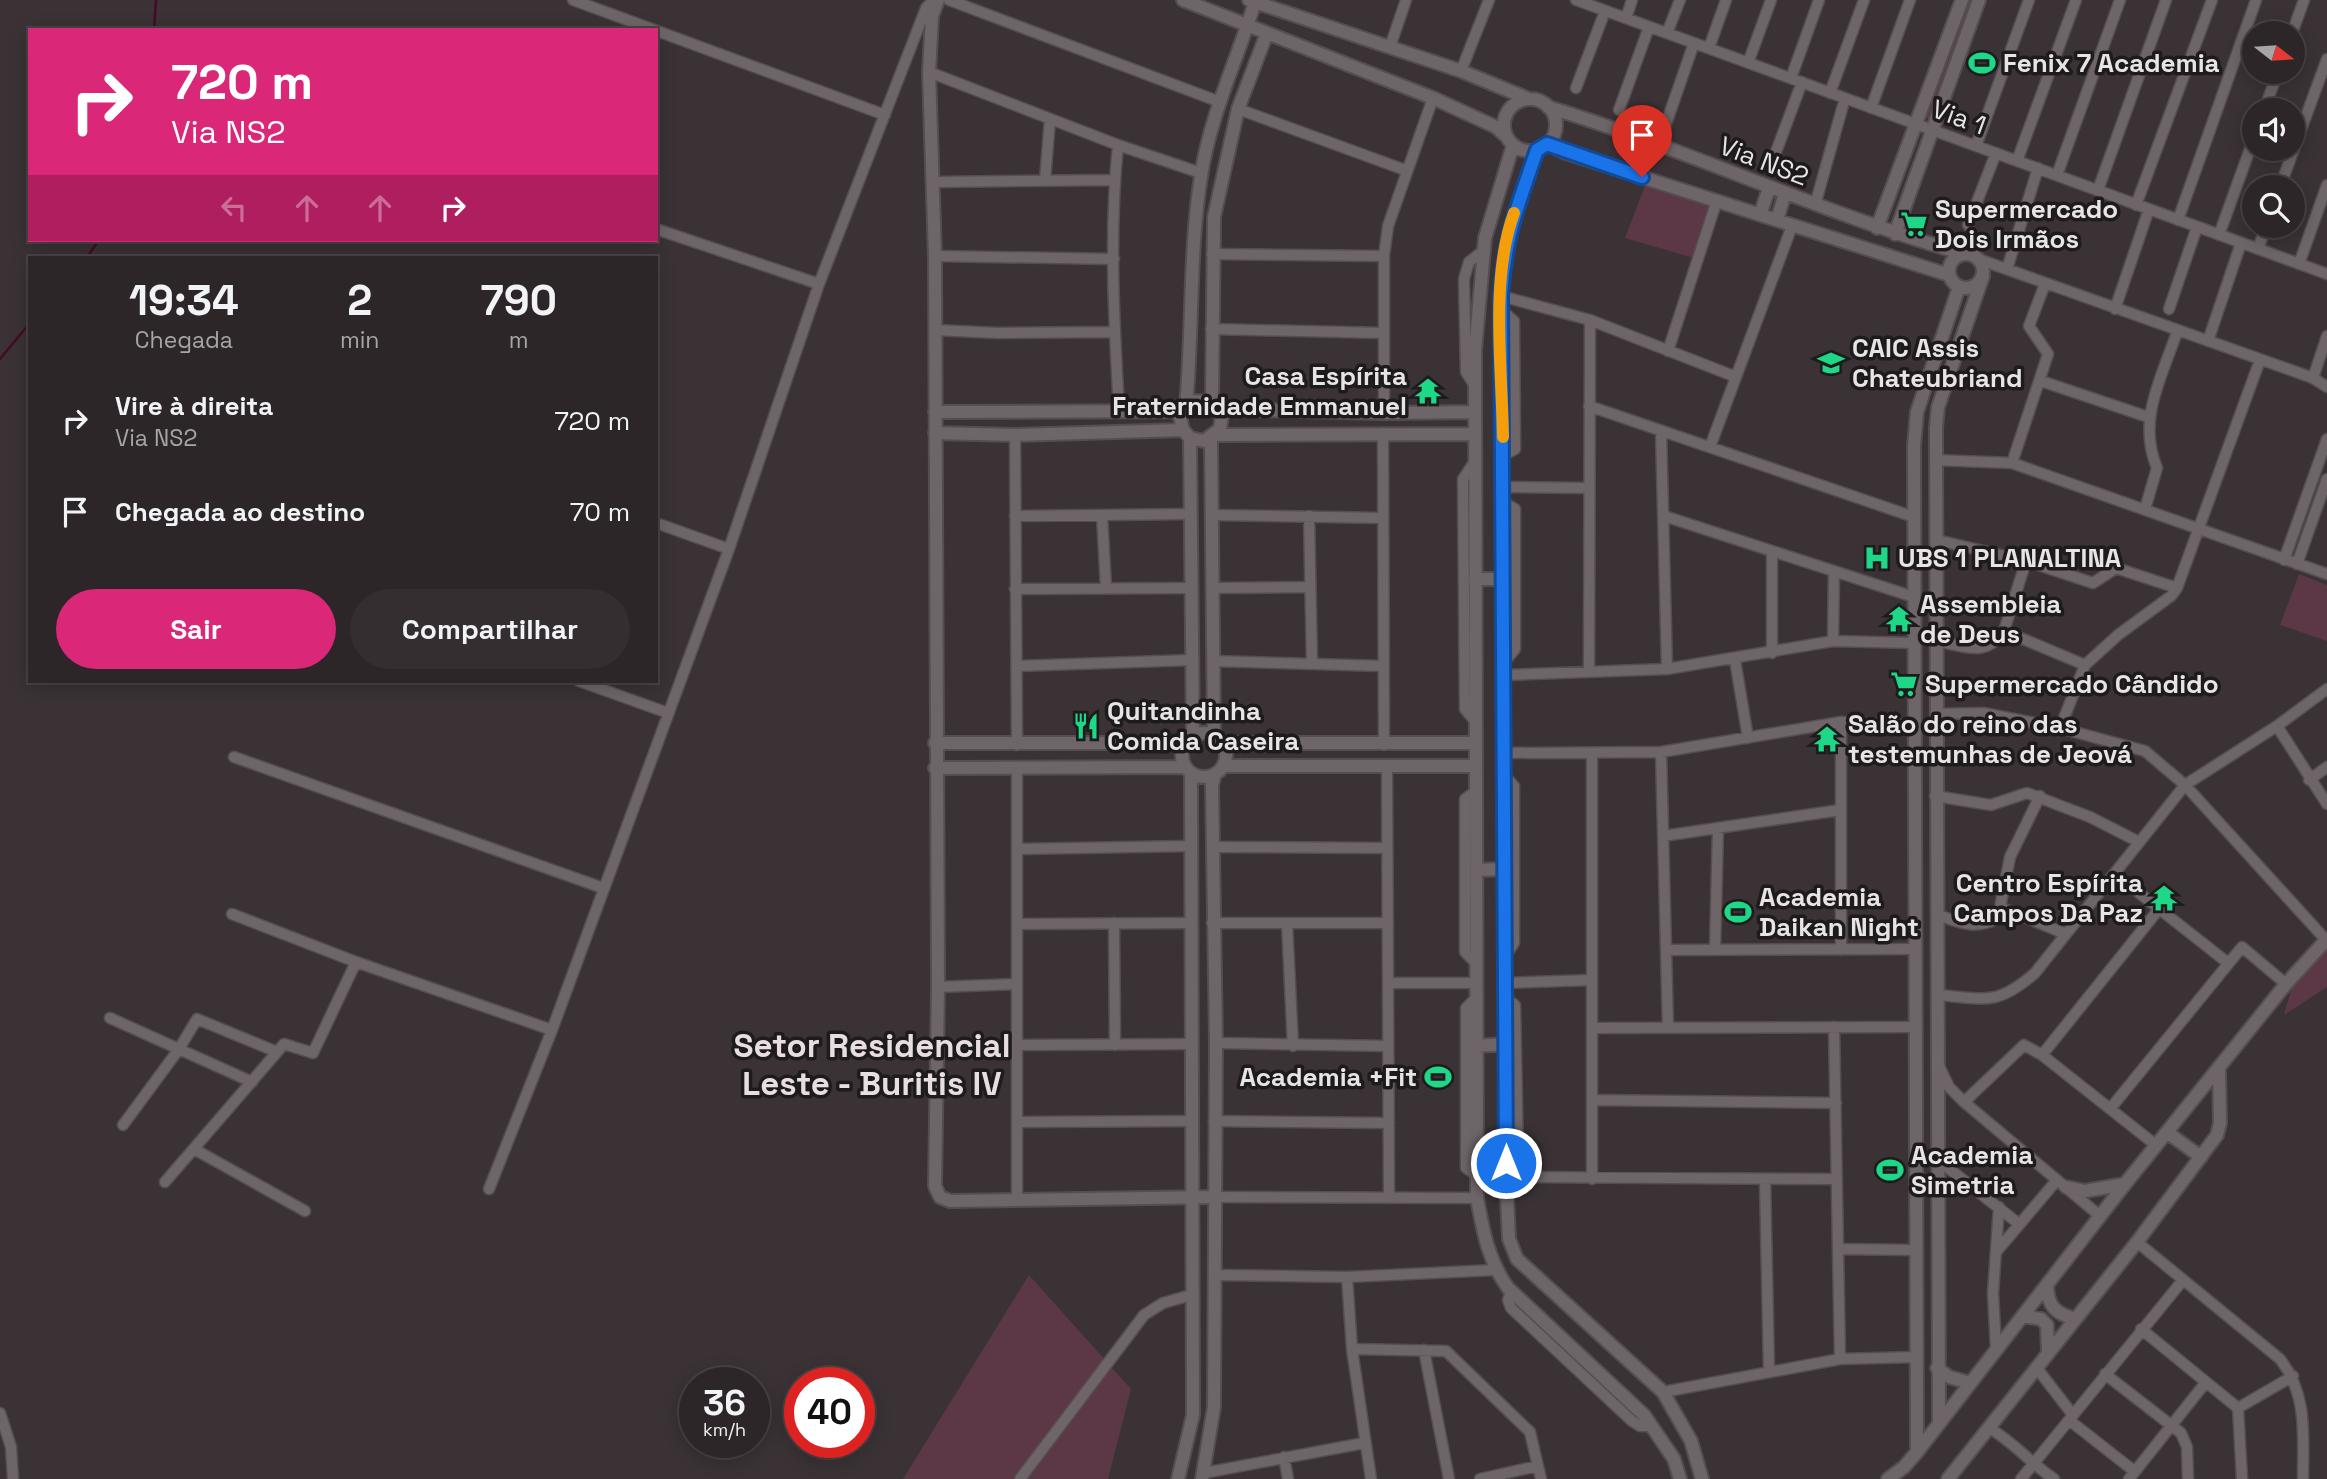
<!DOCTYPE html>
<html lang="pt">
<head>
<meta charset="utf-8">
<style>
  body { margin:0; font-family:"Space Grotesk",sans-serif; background:#342e30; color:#f1f3f6; height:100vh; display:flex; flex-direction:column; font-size:26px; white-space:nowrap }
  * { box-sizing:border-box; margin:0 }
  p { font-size:23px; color:#a6a5a8 }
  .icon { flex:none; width:38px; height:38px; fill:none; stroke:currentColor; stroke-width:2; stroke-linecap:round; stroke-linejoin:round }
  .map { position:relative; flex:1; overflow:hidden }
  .side { position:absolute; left:28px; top:256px; width:630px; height:427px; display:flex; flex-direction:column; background:#2c2628; border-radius:0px; box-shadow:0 4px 18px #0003,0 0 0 2px #484345 }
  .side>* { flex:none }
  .guide { position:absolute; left:28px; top:28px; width:630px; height:214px; border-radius:0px; box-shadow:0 4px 18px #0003,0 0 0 2px #484345; background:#db2777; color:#fff; overflow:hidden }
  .needle { width:46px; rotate:107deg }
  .fabs { position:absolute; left:2242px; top:21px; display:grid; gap:14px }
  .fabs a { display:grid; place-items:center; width:63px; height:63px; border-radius:50%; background:#2c2628; box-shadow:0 4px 18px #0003,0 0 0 2px #484345; font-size:35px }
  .speed { position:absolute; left:679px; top:1367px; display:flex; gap:14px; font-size:35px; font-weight:700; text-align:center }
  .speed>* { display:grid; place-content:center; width:91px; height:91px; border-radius:50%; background:#2c2628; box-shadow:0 4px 18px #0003,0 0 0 2px #484345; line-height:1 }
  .speed small { font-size:18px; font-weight:400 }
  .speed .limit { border:10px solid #d22; background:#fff; color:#111 }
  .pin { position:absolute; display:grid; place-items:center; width:60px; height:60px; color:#fff; margin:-72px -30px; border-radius:50% 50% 50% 0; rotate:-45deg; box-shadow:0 0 7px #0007 }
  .pin .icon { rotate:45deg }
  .me { position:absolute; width:77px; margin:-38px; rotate:0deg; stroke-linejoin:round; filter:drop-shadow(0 0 5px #0008) }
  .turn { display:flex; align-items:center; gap:24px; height:147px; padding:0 28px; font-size:32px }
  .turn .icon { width:91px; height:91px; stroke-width:2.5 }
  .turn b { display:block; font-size:49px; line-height:60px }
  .lanes { display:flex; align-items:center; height:66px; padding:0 28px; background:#0003; justify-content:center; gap:35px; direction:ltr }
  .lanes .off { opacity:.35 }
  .eta { display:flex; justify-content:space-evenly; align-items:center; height:119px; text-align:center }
  .eta b { font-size:42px; font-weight:600; line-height:49px }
  .button { display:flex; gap:14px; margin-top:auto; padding:14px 28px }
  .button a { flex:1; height:80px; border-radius:42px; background:#db2777; color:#fff; font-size:28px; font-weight:600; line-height:80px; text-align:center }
  .button a+a { background:#342e30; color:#f1f3f6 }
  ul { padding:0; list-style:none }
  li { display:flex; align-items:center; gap:21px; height:91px; padding:0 28px }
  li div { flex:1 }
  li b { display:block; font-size:26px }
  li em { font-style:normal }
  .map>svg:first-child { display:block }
  .green { fill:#5c3847 }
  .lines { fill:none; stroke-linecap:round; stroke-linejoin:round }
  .stream { stroke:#440b29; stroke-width:2.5 }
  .minor-casing { stroke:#554e50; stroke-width:13 }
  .tertiary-casing { stroke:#554e50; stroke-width:16 }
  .minor { stroke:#6d6568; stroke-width:10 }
  .tertiary { stroke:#6d6568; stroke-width:12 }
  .route-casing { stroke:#114b97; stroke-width:18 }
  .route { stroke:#1a73e8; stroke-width:12 }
  .slow { stroke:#f59e0b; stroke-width:12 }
  .labels { text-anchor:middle; stroke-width:7; stroke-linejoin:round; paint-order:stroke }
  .poi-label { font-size:26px; font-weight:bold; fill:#e8e3e5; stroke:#1e1b1c; text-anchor:start }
  .street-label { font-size:26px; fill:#e8e3e5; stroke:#1e1b1c }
  .district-label { font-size:33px; font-weight:bold; fill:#e8dee1; stroke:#1e1b1c }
</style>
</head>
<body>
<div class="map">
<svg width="2327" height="1479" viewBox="0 0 2327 1479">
  <rect width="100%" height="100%" fill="#3a3235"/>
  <path class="green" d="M1967 0H1976L1931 119 1926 118Z
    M1646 183 1710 203 1694 258 1625 238Z
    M2299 574 2327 585V641L2280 625Z
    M2327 950V987L2284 1015 2291 990Z
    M1029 1275 1131 1389 1108 1479H903Z"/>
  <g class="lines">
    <path class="stream" d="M154 30 156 0
      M87 257 99 240
      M0 359 30 323"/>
    <g class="minor-casing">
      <path id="minor" d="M573 0 885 115
        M949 0 1220 102
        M1576 0 2327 274
        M1626 18 1632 0
        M1667 33 1680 0
        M2292 33 2304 0
        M1390 47 1406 0
        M1709 48 1726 0
        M1748 63 1771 0
        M1461 71 1489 0
        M929 72 1118 145 1201 173
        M1791 78 1819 0
        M1576 88 1605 11
        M1830 93 1864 0
        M1871 108 1910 0
        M1238 109 1405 170
        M1619 110 1649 27
        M2264 110 2278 72
        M1659 144 1694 43
        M1118 145C1109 232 1114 322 1119 410
        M1976 146 2029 0
        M1773 160 1802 82
        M2017 161 2076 0
        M2057 175 2120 0
        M1045 180 1050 119
        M934 182 1114 180
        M2280 187 2327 59
        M2098 190 2166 0
        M1815 205 1845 98
        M2136 205 2212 0
        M2178 220 2256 0
        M1968 225 1996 153
        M656 229 819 284
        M2219 235 2254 138
        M2258 249 2266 226
        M1212 254 1384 256
        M935 256 1114 259
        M1978 259 2313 378 2327 387
        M2299 264 2327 185
        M2007 269 2038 168
        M1501 296 1590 320
        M2115 309 2149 209
        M2169 309 2197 227
        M1501 310 1514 321 1515 449 1504 455
        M1211 329 1383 333
        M935 330 998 333 1114 332
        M2208 341 2241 243
        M1668 351 1717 200
        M2313 378 2327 336
        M2041 381 2148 417
        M1475 386 1466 372 1464 279 1469 262 1483 251
        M1589 406 1914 517
        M1384 413V256L1388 226 1433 98
        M1661 431 1667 669
        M1383 433 1384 745
        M1015 435 1017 745
        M1710 447 1792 226
        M1935 460 2012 463 2327 574
        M1475 461 1463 479 1465 709 1475 721
        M2012 463 2048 354 2029 326 2045 284
        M1504 487 1589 488
        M1504 503 1515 509V649L1505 661
        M2145 509 2157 468C2137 420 2161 379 2177 332
        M1102 515 1106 588
        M1213 515 1383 518
        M1015 516 1189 514
        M1309 516 1312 664
        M1664 516 1914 597
        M656 523 729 549
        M1937 540 2026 561 2093 583 2116 568 2177 588
        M2284 560 2327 439
        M2297 564 2327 479
        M1213 588 1310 587
        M1015 589 1190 588
        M2004 631 2026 561
        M1833 641 1834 571
        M1936 641C1964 646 1986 658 2004 631L2085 665
        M1772 653V551
        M1735 660 1748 738
        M1213 661 1383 666
        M1017 666 1192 660
        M1589 672 1590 320 1736 377
        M1505 675 1667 669 1833 641 1914 643
        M579 681 668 713
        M1937 714 1983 713 2060 728 2145 751 2185 785 2326 940
        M1841 722V950
        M2277 726 2327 804
        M2060 728 2085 665 2118 635 2171 596 2177 588 2260 360
        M1661 752 1668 1028
        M1505 753 1661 752 1841 722 1915 725
        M1592 753V1179
        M234 757 603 888
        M1387 768 1389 1196
        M1505 776 1514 786V943L1505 956
        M2309 780 2327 767
        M1476 791 1465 799V952L1477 964
        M1935 796 1991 805 2027 793 2090 817 2139 842
        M1663 836 1840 810
        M1212 847 1387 848
        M1017 849 1191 846
        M2115 874 2228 963
        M2002 908 2066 934
        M232 914 356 962 552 1030
        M1938 915C1960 923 1976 930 1998 918L2010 857 2040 796
        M1114 923 1115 1045
        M1212 923H1388
        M1287 923 1293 1046
        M1017 924 1192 923
        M1666 950 1916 949
        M1715 950 1718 828
        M1388 983H1477
        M1505 983 1592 980
        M938 987 1017 984
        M1939 995C1986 999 1997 1006 2035 973L2185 785 2277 726 2327 689
        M1505 998 1515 1005 1518 1157 1506 1163
        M110 1018 252 1082
        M1834 1027 1840 1359
        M1592 1028 1916 1027
        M1216 1043 1388 1046
        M1017 1045 1191 1044
        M2042 1055 2159 909
        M1939 1066 1949 1087 1964 1102 2100 1216
        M1592 1100 1836 1103
        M1964 1102 2024 1045 2042 1055 2157 1146
        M2110 1109 2242 947 2286 984
        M1214 1121 1389 1123
        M1018 1122 1193 1121
        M123 1125 179 1049 197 1019 277 1052
        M194 1149 305 1211
        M1916 1161 1938 1160 2019 1224
        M1476 1175 1466 1168V1008L1477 997
        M1506 1177 1837 1179
        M1765 1179 1769 1371
        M165 1182 284 1044 313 1053 356 962
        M489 1189 552 1030 729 549 819 284 926 8 934 0
        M1214 1197 1477 1198
        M1017 1201V767
        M2137 1242 2280 1359C2308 1395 2303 1435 2303 1479
        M1839 1249 1915 1250
        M1996 1252 2057 1180
        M1215 1275 1347 1277 1495 1270
        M1347 1277 1352 1349 1371 1479
        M1511 1292 1508 1300 1511 1308 1632 1421 1640 1426H1651
        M2141 1329 2238 1408 2242 1479
        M1352 1349 1446 1351 1530 1432 1541 1479
        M1996 1349 1993 1293 1999 1207
        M1424 1350 1449 1479
        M2036 1367 2073 1415
        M2105 1374 2181 1433 2187 1447 2188 1479
        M1663 1392 1840 1359 1916 1357
        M2238 1408 2293 1376
        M0 1413 11 1447 13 1479
        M2069 1420 2134 1471
        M1989 1428C2014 1442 2030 1463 2054 1479
        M1284 1457 1288 1479
        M1204 1473 1364 1443
        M1020 1479 1144 1315 1163 1303 1191 1295
        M1480 1479 1538 1466
        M2021 1479 2183 1280
        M2129 1479 2206 1382"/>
    </g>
    <g class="tertiary-casing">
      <path id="tertiary" d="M938 0 932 16 929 72 935 256 938 987 935 1186 940 1197 950 1201 1214 1197
        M1183 0 1433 98 1496 127 1507 137
        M1249 0 1461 71 1529 99
        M1504 125a26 26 0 1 1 52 0a26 26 0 1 1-52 0Z
        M1548 107C1689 150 1823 214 1965 254
        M1547 144 1566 153 1949 275
        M1513 145 1485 238 1475 351 1477 1198C1483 1231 1488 1260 1508 1288L1644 1415 1674 1459 1680 1479
        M1537 150C1518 205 1505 236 1501 296L1506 1177 1509 1239 1517 1259 1663 1392 1691 1441 1702 1479
        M1760 215 1769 188
        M1777 220 1785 193
        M1877 228 1962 0
        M1895 234 1979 0
        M1949 271a17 17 0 1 1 34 0a17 17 0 1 1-34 0Z
        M1212 402 1214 217 1238 109 1267 33
        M1186 406C1193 329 1189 251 1201 176 1210 116 1237 60 1255 2
        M1219 409 1384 413 1475 412
        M935 412 1183 411
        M935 433 1015 435 1183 430
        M1216 435 1475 434
        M1190 438 1204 441 1220 429 1222 415 1212 402 1192 401 1180 417 1183 430 1190 438 1193 736
        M1211 439 1214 736
        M1475 579H1504
        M1182 755a22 22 0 1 1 44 0a22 22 0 1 1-44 0Z
        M935 743H1185
        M1222 743H1475
        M1223 766H1476
        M935 768 1185 767
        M1477 870 1505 869
        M1476 1046 1505 1044
        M2168 1133 2201 1157
        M2066 1187 2085 1191 2125 1184
        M2047 1285C2048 1307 2055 1313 2075 1319
        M2023 1316 2041 1319 2047 1325 2048 1351
        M1937 1368 1949 1377 1970 1383
        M1939 1424 1936 428 1938 407 1983 276
        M1917 1452 1914 446 1917 412 1959 287
        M1178 1479 1193 1415 1191 773
        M1202 1479 1214 1407 1216 1043 1212 785 1215 774
        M1888 1479 1904 1467 1917 1452 2125 1184 2286 984 2327 939
        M1948 1479 2137 1242 2217 1135 2220 1123 2219 1068"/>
    </g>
    <use href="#minor" class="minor"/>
    <use href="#tertiary" class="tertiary"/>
  </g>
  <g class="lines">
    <g class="route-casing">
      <path id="route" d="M1506 1163 1501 296C1505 236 1518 205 1537 150L1547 144 1642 177"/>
    </g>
    <use href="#route" class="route"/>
    <path class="slow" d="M1503 437C1502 368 1490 278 1514 213"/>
  </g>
  <defs>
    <g id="stadium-bare" transform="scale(2.1)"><path d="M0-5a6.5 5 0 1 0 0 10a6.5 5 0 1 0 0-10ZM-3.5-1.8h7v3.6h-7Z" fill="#1ed888" stroke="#1e1b1c" stroke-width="2.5" paint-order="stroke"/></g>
    <g id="supermarket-bare" transform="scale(2.1)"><path d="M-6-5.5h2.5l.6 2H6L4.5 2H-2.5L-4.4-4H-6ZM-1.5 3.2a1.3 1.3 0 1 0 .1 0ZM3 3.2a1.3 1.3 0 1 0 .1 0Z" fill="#1ed888" stroke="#1e1b1c" stroke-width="2.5" paint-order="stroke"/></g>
    <g id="school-bare" transform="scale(2.1)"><path d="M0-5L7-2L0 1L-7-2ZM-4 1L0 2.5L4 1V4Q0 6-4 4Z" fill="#1ed888" stroke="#1e1b1c" stroke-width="2.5" paint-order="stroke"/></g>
    <g id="temple-bare" transform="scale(2.1)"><path d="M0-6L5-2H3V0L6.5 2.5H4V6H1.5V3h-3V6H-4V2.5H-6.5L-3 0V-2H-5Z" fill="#1ed888" stroke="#1e1b1c" stroke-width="2.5" paint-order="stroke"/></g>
    <g id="hospital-bare" transform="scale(2.1)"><path d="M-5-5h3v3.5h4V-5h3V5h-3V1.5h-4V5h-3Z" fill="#1ed888" stroke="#1e1b1c" stroke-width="2.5" paint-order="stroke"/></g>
    <g id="restaurant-bare" transform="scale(2.1)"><path d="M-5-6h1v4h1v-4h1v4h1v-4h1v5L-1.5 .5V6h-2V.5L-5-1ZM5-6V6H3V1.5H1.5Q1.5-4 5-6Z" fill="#1ed888" stroke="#1e1b1c" stroke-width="2.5" paint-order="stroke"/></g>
  </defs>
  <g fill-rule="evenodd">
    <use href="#stadium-bare" x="1982" y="63"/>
    <use href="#supermarket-bare" x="1914" y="224"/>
    <use href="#school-bare" x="1831" y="363"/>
    <use href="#temple-bare" x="1428" y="391"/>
    <use href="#hospital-bare" x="1877" y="558"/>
    <use href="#temple-bare" x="1899" y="619"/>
    <use href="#supermarket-bare" x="1904" y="684"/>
    <use href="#restaurant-bare" x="1086" y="726"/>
    <use href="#temple-bare" x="1827" y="739"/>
    <use href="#temple-bare" x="2164" y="898"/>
    <use href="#stadium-bare" x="1738" y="912"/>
    <use href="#stadium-bare" x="1438" y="1077"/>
    <use href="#stadium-bare" x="1890" y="1170"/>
  </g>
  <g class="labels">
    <g class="poi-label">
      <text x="2003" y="72">Fenix 7 Academia</text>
      <text x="1935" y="218">Supermercado<tspan x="1935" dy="30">Dois Irmãos</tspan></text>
      <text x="1852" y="357">CAIC Assis<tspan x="1852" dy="30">Chateubriand</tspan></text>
      <text x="1407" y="385" text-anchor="end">Casa Espírita<tspan x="1407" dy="30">Fraternidade Emmanuel</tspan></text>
      <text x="1898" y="567">UBS 1 PLANALTINA</text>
      <text x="1920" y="613">Assembleia<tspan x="1920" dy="30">de Deus</tspan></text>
      <text x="1925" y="693">Supermercado Cândido</text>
      <text x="1107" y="720">Quitandinha<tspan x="1107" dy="30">Comida Caseira</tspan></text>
      <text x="1848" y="733">Salão do reino das<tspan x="1848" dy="30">testemunhas de Jeová</tspan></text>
      <text x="2143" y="892" text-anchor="end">Centro Espírita<tspan x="2143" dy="30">Campos Da Paz</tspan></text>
      <text x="1759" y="906">Academia<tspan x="1759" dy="30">Daikan Night</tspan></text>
      <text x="1417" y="1086" text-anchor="end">Academia +Fit</text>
      <text x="1911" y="1164">Academia<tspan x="1911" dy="30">Simetria</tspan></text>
    </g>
    <g class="street-label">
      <text transform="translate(1959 117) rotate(20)" y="9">Via 1</text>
      <text transform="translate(1764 161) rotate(21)" y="9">Via NS2</text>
    </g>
    <g class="district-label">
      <text x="872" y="1057">Setor Residencial<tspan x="872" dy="38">Leste - Buritis IV</tspan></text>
    </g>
  </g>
</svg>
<div class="fabs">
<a><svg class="needle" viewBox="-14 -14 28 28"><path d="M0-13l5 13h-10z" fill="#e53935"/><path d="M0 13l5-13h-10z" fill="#a6a5a8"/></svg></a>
<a><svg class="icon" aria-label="sound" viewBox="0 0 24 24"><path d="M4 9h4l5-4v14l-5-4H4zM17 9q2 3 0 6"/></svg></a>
<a><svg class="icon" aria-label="search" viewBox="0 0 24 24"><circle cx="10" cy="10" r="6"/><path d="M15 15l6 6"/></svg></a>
</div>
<div class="speed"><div>36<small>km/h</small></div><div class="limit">40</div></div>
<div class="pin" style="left:1642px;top:177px;background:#d93025"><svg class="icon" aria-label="arrive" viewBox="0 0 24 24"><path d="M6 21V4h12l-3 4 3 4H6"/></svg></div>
<svg class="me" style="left:1506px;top:1163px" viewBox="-20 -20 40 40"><circle r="17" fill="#1a73e8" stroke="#fff" stroke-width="3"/><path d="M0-11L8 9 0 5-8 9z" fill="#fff"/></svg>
<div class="guide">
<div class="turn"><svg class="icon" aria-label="right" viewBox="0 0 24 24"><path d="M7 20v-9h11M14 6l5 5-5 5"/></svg><div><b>720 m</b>Via NS2</div></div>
<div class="lanes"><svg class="icon off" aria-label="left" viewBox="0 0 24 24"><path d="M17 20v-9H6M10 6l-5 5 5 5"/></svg><svg class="icon off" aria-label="ahead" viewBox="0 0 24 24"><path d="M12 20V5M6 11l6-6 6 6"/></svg><svg class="icon off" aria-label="ahead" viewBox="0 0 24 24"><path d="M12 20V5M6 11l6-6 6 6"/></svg><svg class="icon" aria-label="right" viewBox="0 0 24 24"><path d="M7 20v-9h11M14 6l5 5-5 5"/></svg></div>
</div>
<section class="side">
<div class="eta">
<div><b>19:34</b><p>Chegada</p></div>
<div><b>2</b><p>min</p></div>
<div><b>790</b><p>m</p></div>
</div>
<ul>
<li><svg class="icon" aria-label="right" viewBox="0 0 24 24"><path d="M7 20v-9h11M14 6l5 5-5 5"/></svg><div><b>Vire à direita</b><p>Via NS2</p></div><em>720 m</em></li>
<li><svg class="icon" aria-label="arrive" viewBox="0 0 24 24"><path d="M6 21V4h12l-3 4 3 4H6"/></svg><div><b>Chegada ao destino</b></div><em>70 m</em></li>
</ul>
<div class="button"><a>Sair</a><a>Compartilhar</a></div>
</section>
</div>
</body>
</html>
